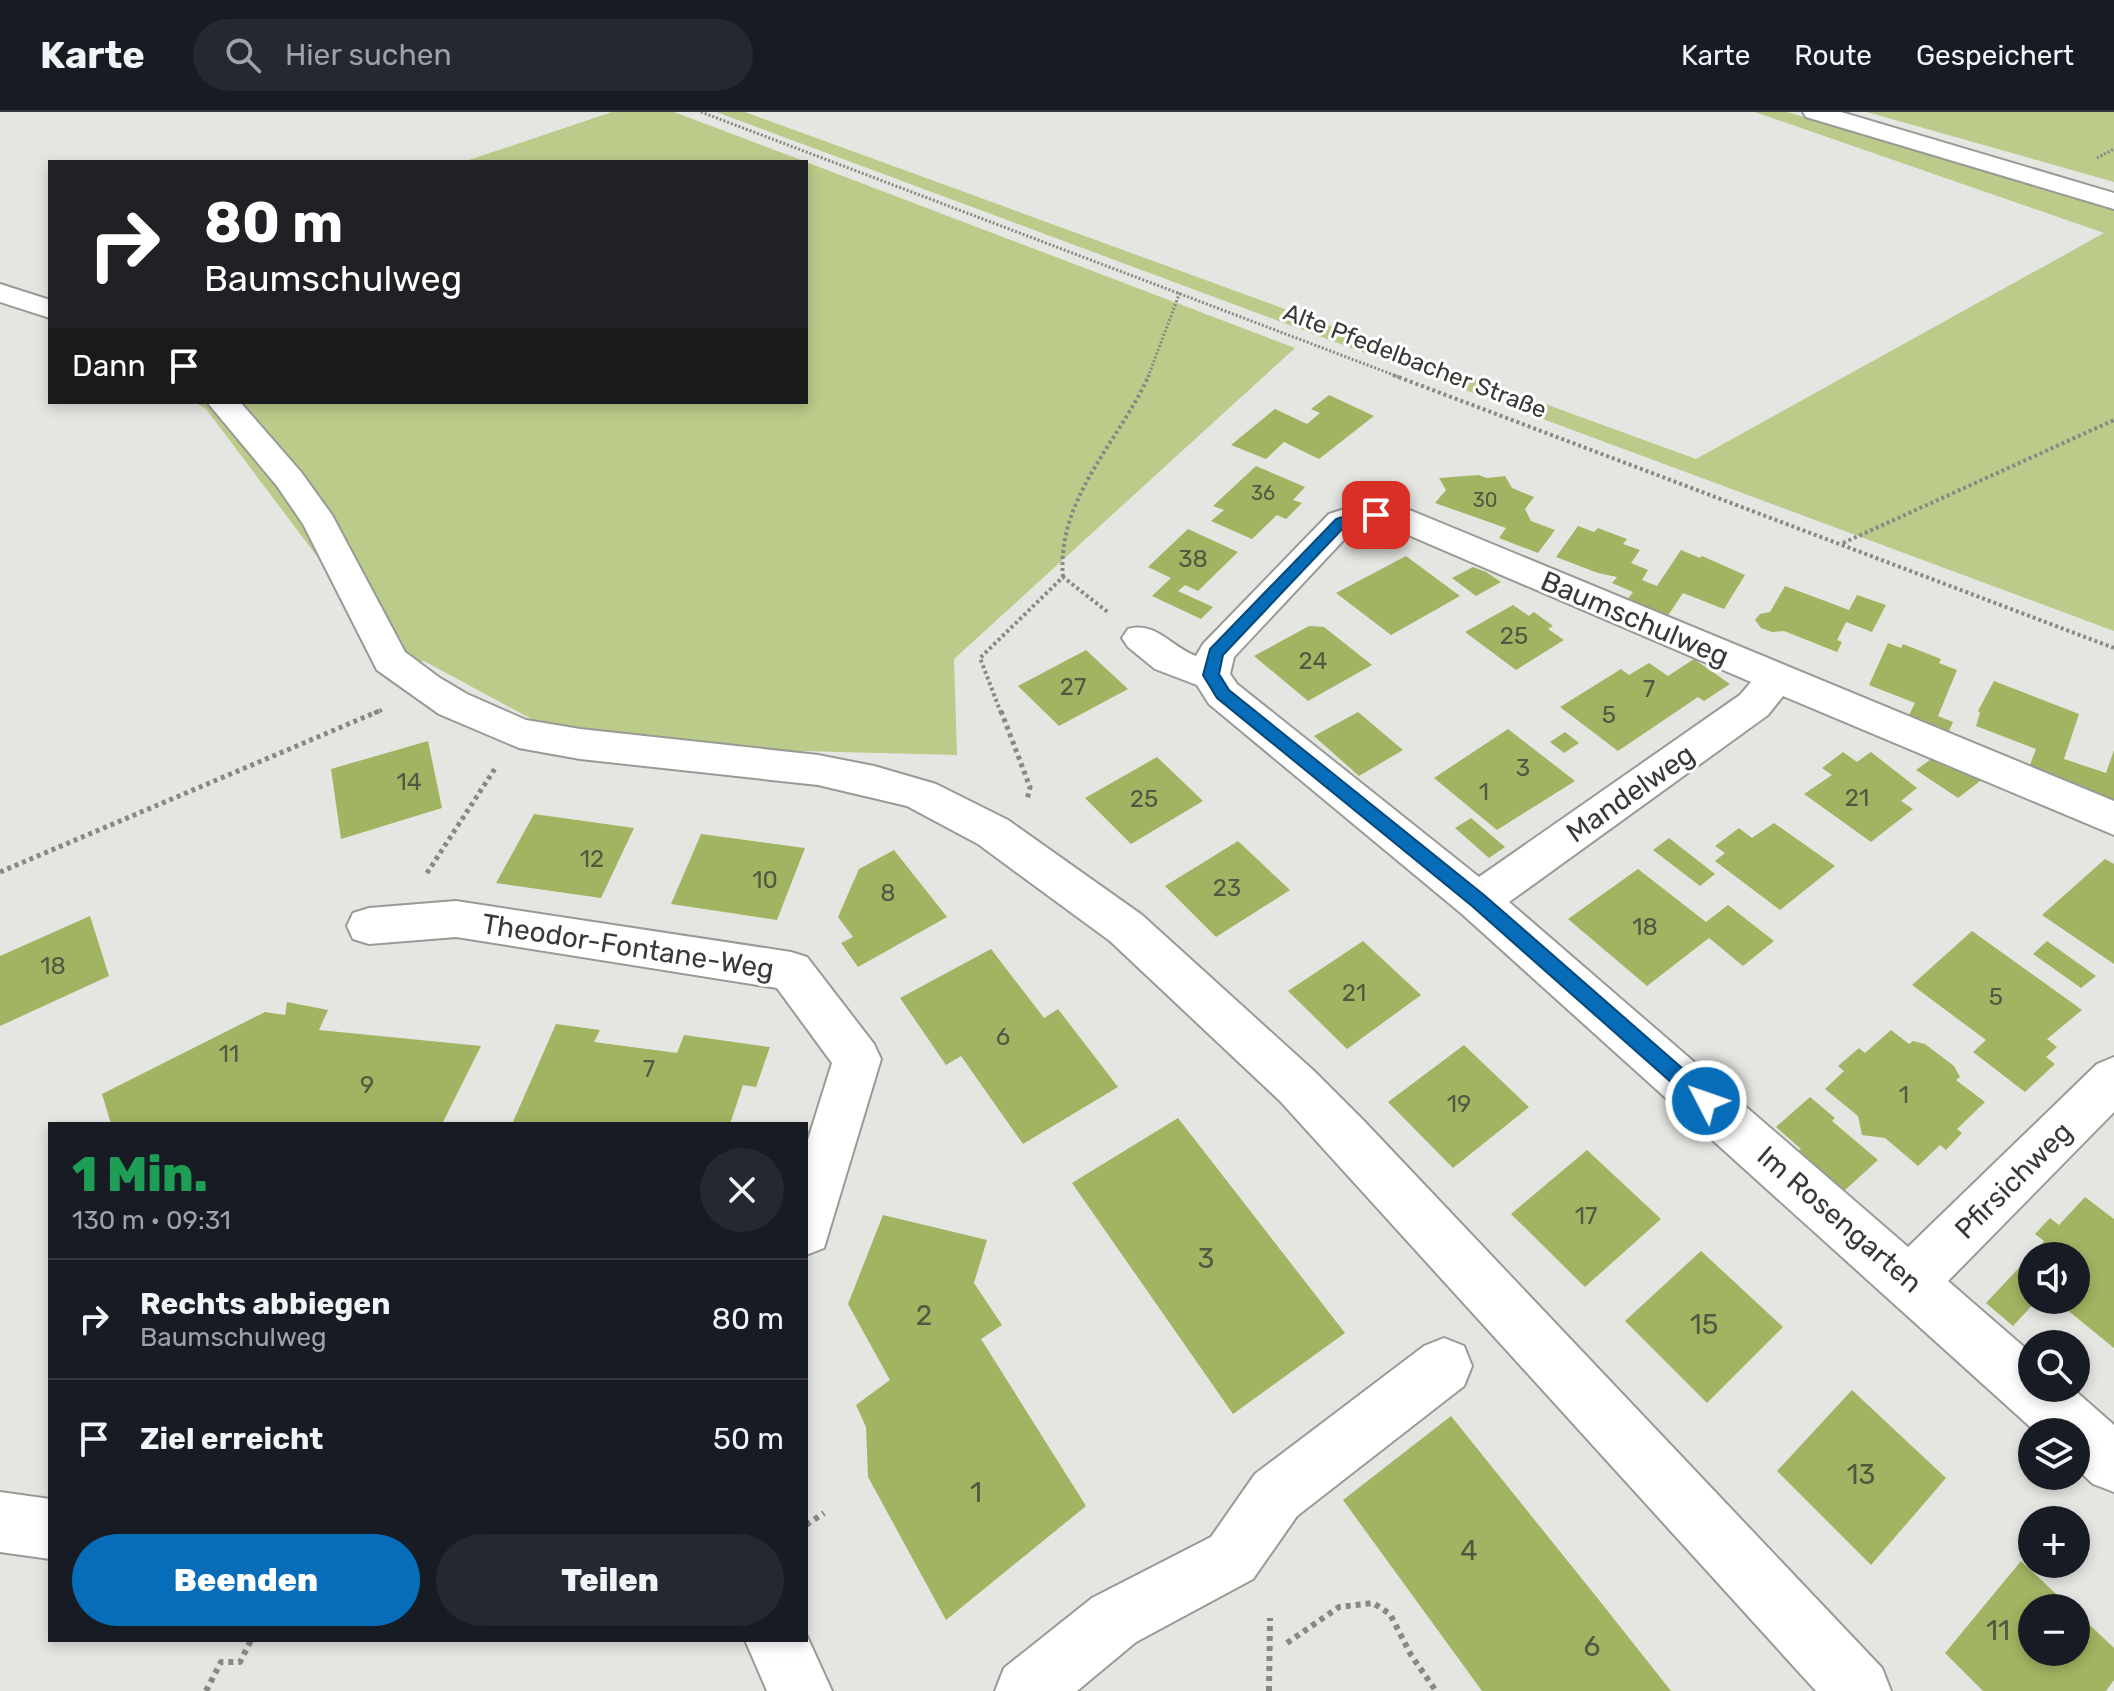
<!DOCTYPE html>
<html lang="de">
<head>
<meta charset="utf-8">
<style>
  body { margin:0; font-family:Rubik,sans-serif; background:#242831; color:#f1f3f6; height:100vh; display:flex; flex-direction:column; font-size:30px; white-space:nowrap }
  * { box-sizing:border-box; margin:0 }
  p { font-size:26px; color:#9ea1a6 }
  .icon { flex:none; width:44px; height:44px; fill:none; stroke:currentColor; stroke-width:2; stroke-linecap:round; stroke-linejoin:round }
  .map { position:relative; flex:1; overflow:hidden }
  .drawer { position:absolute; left:48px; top:1010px; width:760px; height:520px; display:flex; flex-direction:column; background:#171b24; border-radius:0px; box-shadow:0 4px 12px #0003 }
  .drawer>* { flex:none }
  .top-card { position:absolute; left:48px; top:48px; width:760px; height:244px; border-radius:0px; box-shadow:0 4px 12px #0003; background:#202124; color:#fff; overflow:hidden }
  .buttons { position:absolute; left:2018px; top:1130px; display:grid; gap:16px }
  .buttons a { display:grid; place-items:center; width:72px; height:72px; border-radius:50%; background:#171b24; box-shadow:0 4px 12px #0003; font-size:40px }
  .pin { position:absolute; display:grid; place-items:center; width:68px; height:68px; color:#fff; margin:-34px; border-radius:16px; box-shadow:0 4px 12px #0006 }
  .me { position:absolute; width:88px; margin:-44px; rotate:311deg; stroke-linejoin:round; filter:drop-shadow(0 0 6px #0008) }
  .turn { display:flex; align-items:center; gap:28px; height:168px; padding:0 24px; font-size:36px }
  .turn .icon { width:104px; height:104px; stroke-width:2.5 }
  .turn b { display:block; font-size:56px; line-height:68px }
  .then { display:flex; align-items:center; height:76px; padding:0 24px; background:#0003; gap:16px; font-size:30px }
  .round { display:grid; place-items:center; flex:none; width:84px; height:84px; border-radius:42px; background:#242831 }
  .head { display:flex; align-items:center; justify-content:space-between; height:136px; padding:0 24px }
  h1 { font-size:48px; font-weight:800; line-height:60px; color:#1e9e55 }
  .action { display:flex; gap:16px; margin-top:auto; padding:16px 24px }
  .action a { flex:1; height:92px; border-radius:48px; background:#076db9; color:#fff; font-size:32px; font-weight:800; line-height:92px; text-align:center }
  .action a+a { background:#242831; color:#f1f3f6 }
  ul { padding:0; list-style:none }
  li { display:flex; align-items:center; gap:24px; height:120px; padding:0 24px; border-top:2px solid #363941 }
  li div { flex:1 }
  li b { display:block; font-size:30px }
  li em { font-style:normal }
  header { display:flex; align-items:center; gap:48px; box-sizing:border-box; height:112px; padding:0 40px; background:#171b24; border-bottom:2px solid #363941 }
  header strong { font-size:38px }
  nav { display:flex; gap:44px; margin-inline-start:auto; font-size:28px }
  .search { width:560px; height:72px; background:#242831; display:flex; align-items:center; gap:20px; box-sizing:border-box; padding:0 28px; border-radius:44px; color:#9ea1a6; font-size:30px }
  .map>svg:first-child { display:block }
  .green { fill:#bbcb8a }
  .building { fill:#a1b462 }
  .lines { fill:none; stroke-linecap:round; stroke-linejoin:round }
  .minor-casing { stroke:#999a96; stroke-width:4 }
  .major-casing { stroke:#999a96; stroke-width:4 }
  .path-far3 { stroke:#888986; stroke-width:3; stroke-dasharray:2 2; stroke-linecap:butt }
  .path-far2 { stroke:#888986; stroke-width:4; stroke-dasharray:3 3; stroke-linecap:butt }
  .path-far1 { stroke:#888986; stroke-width:5; stroke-dasharray:4 4; stroke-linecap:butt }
  .path { stroke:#888986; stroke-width:6; stroke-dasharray:5 5; stroke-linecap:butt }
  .minor { fill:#fff; fill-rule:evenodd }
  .major { fill:#fff; fill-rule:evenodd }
  .route { fill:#076db9; stroke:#054778; stroke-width:2 }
  .labels { text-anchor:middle; stroke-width:6; stroke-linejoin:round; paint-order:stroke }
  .far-number-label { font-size:20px; fill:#535842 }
  .far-street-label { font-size:24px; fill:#393938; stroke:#fff }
  .number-label { font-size:24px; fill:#535842 }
  .street-label { font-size:28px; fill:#393938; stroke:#fff }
  .near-number-label { font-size:28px; fill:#535842 }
</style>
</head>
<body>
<header>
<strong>Karte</strong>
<div class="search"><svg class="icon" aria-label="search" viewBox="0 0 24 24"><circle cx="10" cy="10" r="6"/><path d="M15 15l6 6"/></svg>Hier suchen</div>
<nav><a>Karte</a><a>Route</a><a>Gespeichert</a></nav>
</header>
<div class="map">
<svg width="2114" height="1579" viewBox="0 0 2114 1579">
  <rect width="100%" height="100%" fill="#e5e6e2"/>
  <path class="green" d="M612 0H674L806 50H463Z
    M716 0H745L1696 347 2104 121 1755 0H1787L1984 56 2114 97V519Z
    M1867 0H2114V70Z
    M806 50 1295 236 954 547 957 643 690 636 550 617 424 549 378 561 319 447 206 297 194 290H806Z"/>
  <path class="building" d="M1329 283 1374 304 1319 347 1284 330 1266 347 1231 333 1275 297 1307 312 1320 301 1311 297Z
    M1256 354 1305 375 1293 388 1302 391 1286 407 1277 403 1252 427 1211 409 1224 398 1213 394Z
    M1479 363 1487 366 1505 364 1512 376 1534 385 1525 397 1531 409 1555 418 1538 441 1499 426 1506 416 1435 391 1446 378 1439 366Z
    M1578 414 1594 420 1598 416 1627 427 1623 432 1640 438 1631 451 1648 458 1642 468 1657 474 1681 438 1700 446 1702 444 1745 463 1724 497 1683 481 1667 505 1627 488 1633 480 1612 471 1617 465 1598 461 1556 445Z
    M1188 417 1238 440 1198 479 1185 473 1178 479 1213 495 1201 507 1152 484 1171 466 1148 455Z
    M1406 444 1460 484 1391 523 1336 481Z
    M1473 455 1486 460 1501 470 1476 484 1452 466Z
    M1785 474 1849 498 1857 483 1886 493 1872 520 1846 510 1837 528 1842 530 1837 540 1784 519 1772 520 1761 516 1755 508 1760 502 1770 500Z
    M1513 493 1529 504 1534 500 1553 514 1548 517 1564 528 1516 558 1465 520Z
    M1309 514 1324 515 1372 553 1308 589 1254 544Z
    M1888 531 1901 536 1903 532 1941 547 1939 551 1957 558 1938 604 1953 610 1945 628 1905 611 1915 591 1869 573Z
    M1086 538 1128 577 1059 614 1018 574Z
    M1694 547 1730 572 1704 589 1698 585 1618 639 1560 595 1621 557 1629 563 1649 551 1668 564Z
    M1994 569 2079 602 2064 647 2106 661 2114 638V696L2027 661 2036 637 1976 614 1980 601 1978 599Z
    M1358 600 1403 638 1359 664 1314 624Z
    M1508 617 1575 669 1497 718 1434 666Z
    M1565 620 1579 631 1564 641 1550 630Z
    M428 629 442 696 341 727 331 657Z
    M1843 640 1857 650 1871 640 1917 676 1901 689 1913 697 1871 730 1804 682 1832 663 1822 656Z
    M1157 645 1203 689 1131 732 1085 686Z
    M1934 645 1984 666 1958 686 1916 658Z
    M534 702 634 716 601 786 496 771Z
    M1471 706 1505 735 1489 746 1455 716Z
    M1774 711 1835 754 1780 798 1715 749 1725 741 1715 734 1739 716 1752 726Z
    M701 722 805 736 777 808 671 792Z
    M1669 726 1715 762 1700 774 1653 738Z
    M1238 729 1290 778 1216 825 1165 774Z
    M894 738 947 805 858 855 841 831 853 825 838 805 859 757Z
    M2105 747 2114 752V852L2042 803Z
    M1638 757 1706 810 1728 793 1774 829 1743 854 1709 826 1647 874 1568 807Z
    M90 804 109 864 0 914V844Z
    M1972 819 2082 898 2047 927 2057 935 2046 945 2055 952 2025 980 1973 940 1986 928 1912 873Z
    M1363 829 1421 883 1347 937 1288 879Z
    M2047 829 2096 864 2081 876 2033 842Z
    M991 837 1044 906 1058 897 1118 975 1023 1032 961 944 946 953 900 886Z
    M287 890 328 898 319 918 481 934 442 1012H111L102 982 265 900 285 903Z
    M556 912 600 918 594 930 677 941 684 923 770 935 756 975 743 973 730 1012H512Z
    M1891 918 1909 932 1913 929 1925 932 1954 954 1960 965 1956 968 1985 990 1957 1017 1962 1021 1946 1038 1940 1033 1918 1054 1885 1026 1862 1023 1858 1004 1825 977 1844 959 1838 954 1859 936 1865 941Z
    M1464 933 1529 995 1453 1056 1388 990Z
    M1810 985 1835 1006 1832 1009 1878 1048 1844 1079 1798 1039 1801 1037 1776 1015Z
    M1178 1006 1345 1221 1233 1302 1072 1071Z
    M1587 1038 1661 1107 1585 1175 1511 1102Z
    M2085 1085 2114 1107V1236L2055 1188H2076V1144H2032V1188H2037L2013 1214 1986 1191 2044 1129 2035 1122 2050 1106 2059 1113Z
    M883 1103 987 1128 974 1171 1002 1213 981 1227 1086 1394 946 1508 868 1365 866 1315 856 1293 890 1268 848 1192Z
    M1701 1139 1783 1215 1707 1291 1625 1209Z
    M1852 1278 1946 1366 1871 1453 1777 1359Z
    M1451 1304 1599 1488 1671 1579H1482L1343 1388Z
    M2021 1449 2071 1496H2032V1540H2076V1500L2114 1536V1568L2106 1579H1983L1945 1541Z"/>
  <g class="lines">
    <g class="minor-casing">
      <path id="minor" d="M0 172 50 188V206L0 190Z
        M207 290H240L301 360 332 403 405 540 440 566 467 582 526 608 580 617 818 643 874 654 936 672 1008 708 1142 803 1314 959 1364 1009 1882 1556 1891 1579H1816L1280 989 1110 829 978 732 907 694 818 673 580 647 519 636 439 602 377 558 303 412 277 374Z
        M1366 390 1412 399 2114 689V723L1783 584 1768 603 1509 790 1908 1135 2097 952 2114 945V1000L1948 1169 2032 1242V1276H2072L2114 1313V1380L2093 1372 2076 1356V1320H2036L1462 802 1209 592 1197 573 1155 557 1128 535 1122 526 1128 517C1156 509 1171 535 1196 544L1203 532 1329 402ZM1368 412 1392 416 1751 570 1740 583 1479 765 1237 572 1230 562 1234 545 1353 418Z
        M456 789 791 840 807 845 874 932 881 947 824 1136 806 1143V1034L832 951 777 876 456 825 369 832 353 827 347 814 353 801 369 796Z
        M1444 1226 1464 1234 1472 1254 1464 1274 1297 1404 1253 1467 1136 1530 1077 1579H995L1004 1556 1092 1486 1211 1425 1255 1362 1424 1234Z
        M0 1380 50 1387V1447L0 1440Z
        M806 1522 832 1579H767L745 1528H806Z"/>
    </g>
    <g class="major-casing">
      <path id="major" d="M1803 0H1841L2114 81V97L1806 5Z"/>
    </g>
    <path class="path-far3" d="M701 0 1399 265
      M2097 46 2114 37
      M1148 265 1180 180"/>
    <path class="path-far2" d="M1393 263 2114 536
      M1843 431 2114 308
      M1063 465C1056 387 1119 330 1149 263
      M374 601 382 598
      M1001 601 980 546 1063 465 1109 501"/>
    <path class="path-far1" d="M1001 599 1030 675 1027 688
      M0 760 379 599
      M427 761 496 655"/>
    <path class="path" d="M806 1413 824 1401
      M1287 1531 1339 1495 1373 1491 1390 1502 1411 1543 1436 1579
      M206 1579 221 1550H240L251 1528
      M1269 1579 1270 1506"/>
    <use href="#minor" class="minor"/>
    <use href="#major" class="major"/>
  </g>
  <path class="route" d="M1366 397 1383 403 1381 407 1367 406 1346 413 1223 543 1219 562 1229 578 1484 783 1713 983 1716 989 1713 995 1706 998 1699 995 1472 794 1217 586 1203 563 1210 537 1336 407Z"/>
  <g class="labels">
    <g class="far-number-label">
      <text x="1263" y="388">36</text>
      <text x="1485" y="395">30</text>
    </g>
    <g class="far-street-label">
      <text transform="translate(1415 249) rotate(21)" y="8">Alte Pfedelbacher Straße</text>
    </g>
    <g class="number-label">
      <text x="1193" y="455">38</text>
      <text x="1514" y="532">25</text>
      <text x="1313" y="557">24</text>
      <text x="1073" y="583">27</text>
      <text x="1649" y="585">7</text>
      <text x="1609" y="611">5</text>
      <text x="1523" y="664">3</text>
      <text x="409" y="678">14</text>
      <text x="1484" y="688">1</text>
      <text x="1857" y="694">21</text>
      <text x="1144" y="695">25</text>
      <text x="592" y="755">12</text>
      <text x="765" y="776">10</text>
      <text x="1227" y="784">23</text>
      <text x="888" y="789">8</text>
      <text x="1645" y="823">18</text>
      <text x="53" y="862">18</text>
      <text x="1354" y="889">21</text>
      <text x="1996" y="893">5</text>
      <text x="1003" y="933">6</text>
      <text x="229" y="950">11</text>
      <text x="649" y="965">7</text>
      <text x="367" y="981">9</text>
      <text x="1904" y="991">1</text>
      <text x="1459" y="1000">19</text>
      <text x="1586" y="1112">17</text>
    </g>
    <g class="street-label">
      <text transform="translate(1635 506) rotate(23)" y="10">Baumschulweg</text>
      <text transform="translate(1630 681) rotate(-35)" y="10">Mandelweg</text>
      <text transform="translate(628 834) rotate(9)" y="10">Theodor-Fontane-Weg</text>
      <text transform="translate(2013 1068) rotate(-45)" y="10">Pfirsichweg</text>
      <text transform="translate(1840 1107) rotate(41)" y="10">Im Rosengarten</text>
    </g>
    <g class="near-number-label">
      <text x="1206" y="1156">3</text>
      <text x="924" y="1213">2</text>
      <text x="1704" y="1222">15</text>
      <text x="1861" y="1372">13</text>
      <text x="976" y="1390">1</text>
      <text x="1469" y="1448">4</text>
      <text x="1998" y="1528">11</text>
      <text x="1592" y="1544">6</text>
    </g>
  </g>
</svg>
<div class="buttons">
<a><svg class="icon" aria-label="sound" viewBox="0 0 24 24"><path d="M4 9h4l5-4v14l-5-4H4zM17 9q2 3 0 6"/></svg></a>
<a><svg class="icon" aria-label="search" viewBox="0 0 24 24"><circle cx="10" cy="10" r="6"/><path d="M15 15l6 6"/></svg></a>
<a><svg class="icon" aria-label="layers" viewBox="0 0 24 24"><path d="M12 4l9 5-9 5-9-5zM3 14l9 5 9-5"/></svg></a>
<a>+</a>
<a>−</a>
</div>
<div class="pin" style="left:1376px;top:403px;background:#d93025"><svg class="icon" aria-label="arrive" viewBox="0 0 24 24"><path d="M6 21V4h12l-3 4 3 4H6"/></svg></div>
<svg class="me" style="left:1706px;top:989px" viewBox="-20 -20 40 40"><circle r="17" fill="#076db9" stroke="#fff" stroke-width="3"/><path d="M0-11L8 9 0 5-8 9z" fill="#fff"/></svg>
<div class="top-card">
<div class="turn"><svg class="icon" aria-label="right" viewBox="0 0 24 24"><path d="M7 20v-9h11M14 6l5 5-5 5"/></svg><div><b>80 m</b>Baumschulweg</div></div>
<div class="then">Dann<svg class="icon" aria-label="arrive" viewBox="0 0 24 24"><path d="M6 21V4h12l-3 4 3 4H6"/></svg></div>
</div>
<section class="drawer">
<div class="head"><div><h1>1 Min.</h1><p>130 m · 09:31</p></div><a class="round"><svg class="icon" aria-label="close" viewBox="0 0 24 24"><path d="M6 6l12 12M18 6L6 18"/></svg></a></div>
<ul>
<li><svg class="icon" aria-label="right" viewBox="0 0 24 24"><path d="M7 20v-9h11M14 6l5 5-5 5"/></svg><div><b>Rechts abbiegen</b><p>Baumschulweg</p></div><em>80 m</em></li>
<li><svg class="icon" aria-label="arrive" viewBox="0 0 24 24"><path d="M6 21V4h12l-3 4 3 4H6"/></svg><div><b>Ziel erreicht</b></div><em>50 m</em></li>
</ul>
<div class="action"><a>Beenden</a><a>Teilen</a></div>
</section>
</div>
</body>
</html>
